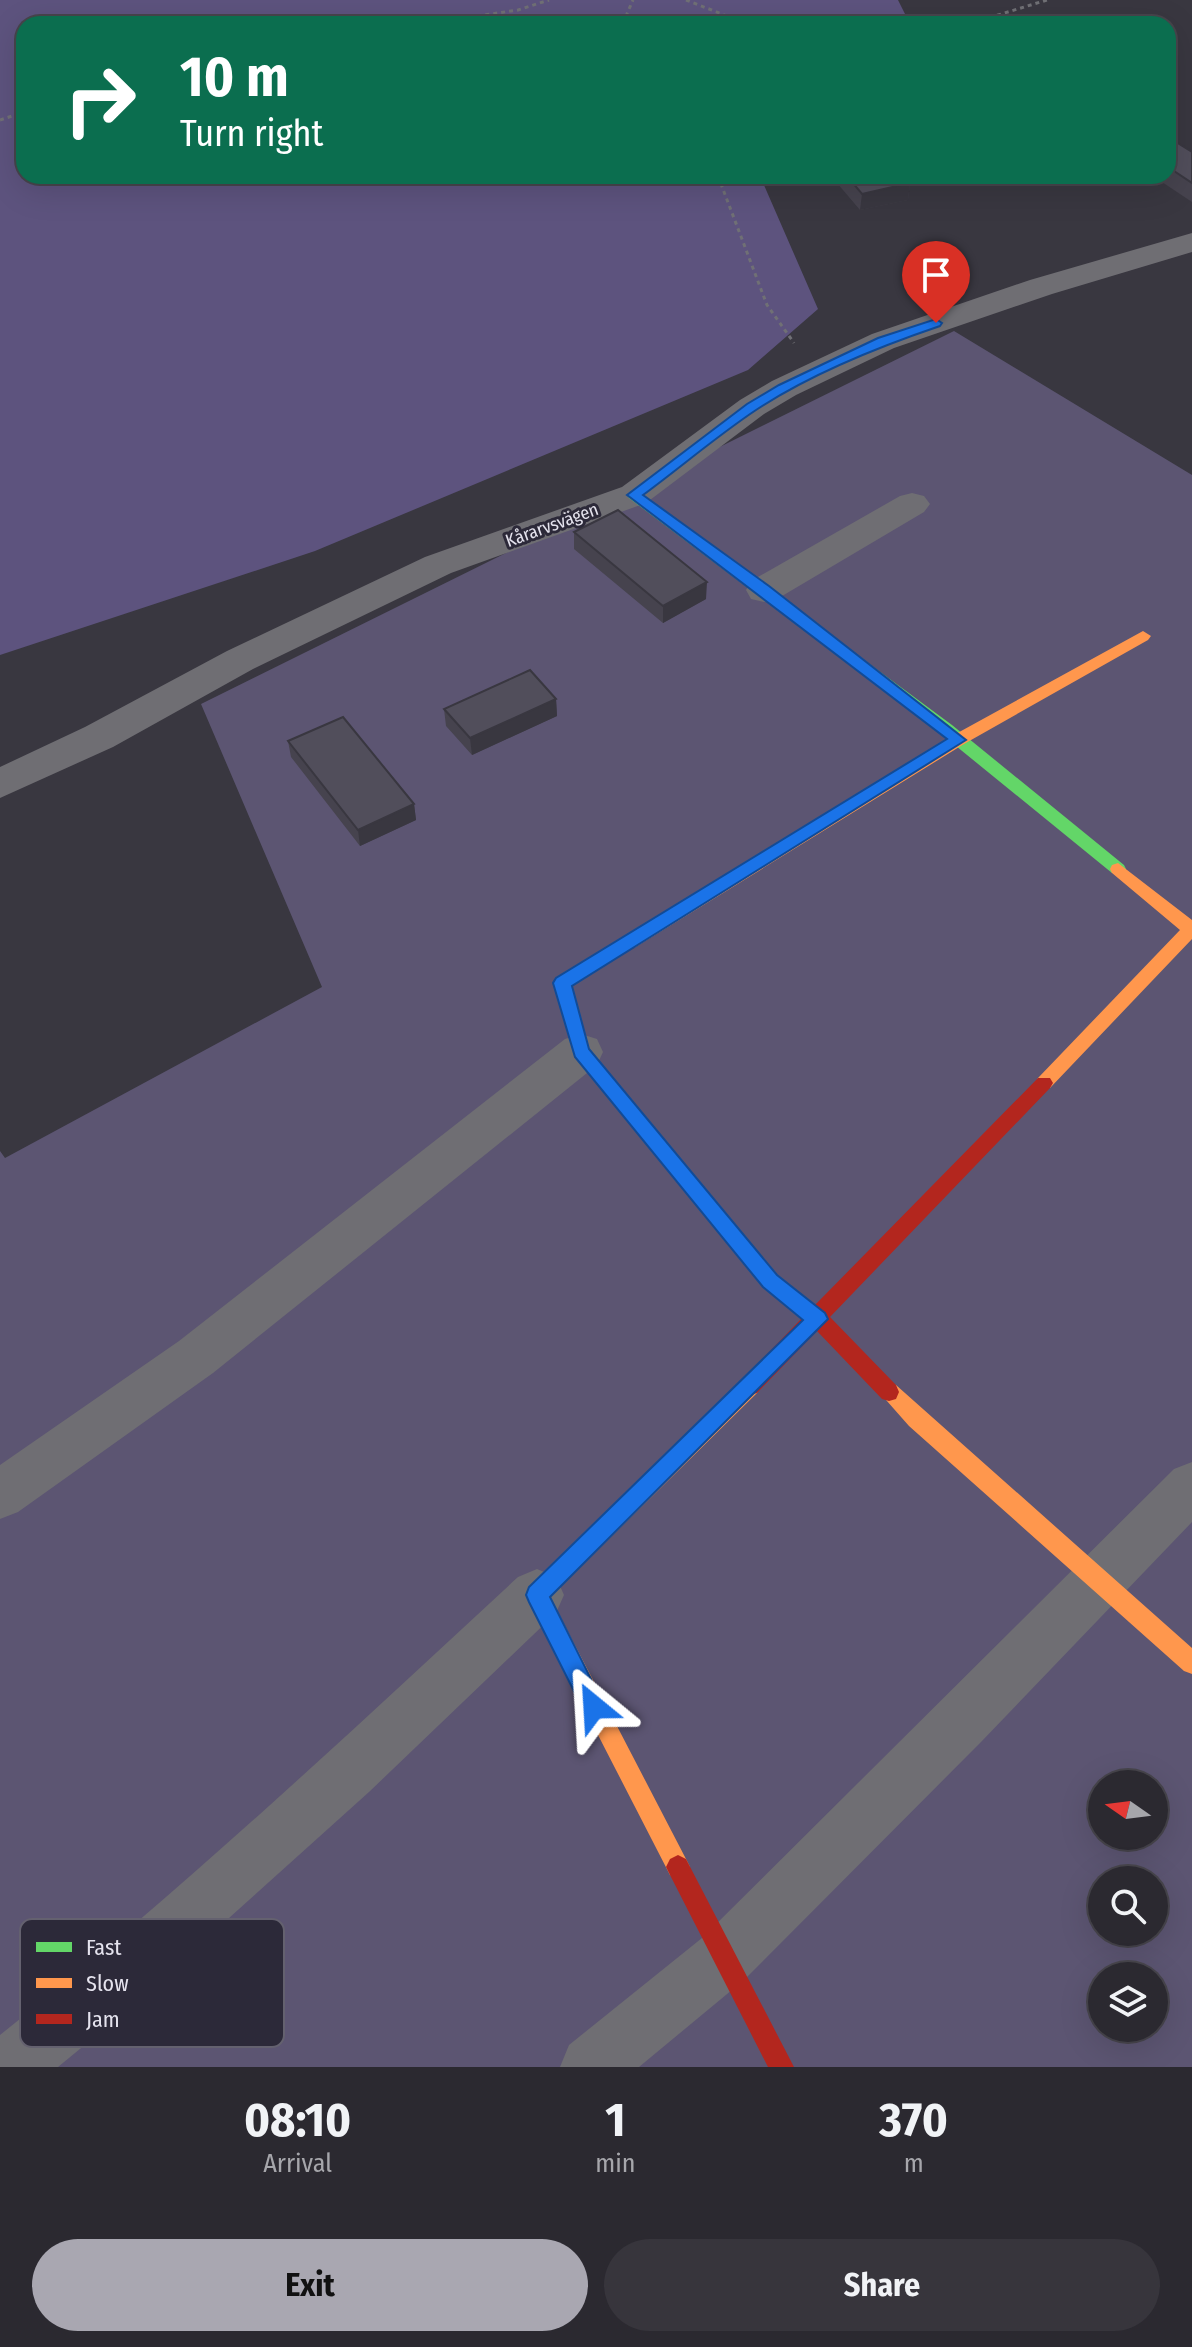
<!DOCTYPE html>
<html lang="en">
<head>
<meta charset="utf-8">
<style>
  body { margin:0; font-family:"Fira Sans Condensed",sans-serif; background:#37353c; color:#f1f3f6; height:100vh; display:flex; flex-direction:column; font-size:30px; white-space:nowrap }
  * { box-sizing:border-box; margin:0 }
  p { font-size:26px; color:#a6a6ab }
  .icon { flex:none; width:44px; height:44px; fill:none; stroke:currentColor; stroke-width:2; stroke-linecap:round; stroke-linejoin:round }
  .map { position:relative; height:2067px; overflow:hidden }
  .details { display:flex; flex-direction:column; background:#2b2930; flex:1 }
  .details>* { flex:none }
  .top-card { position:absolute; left:16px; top:16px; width:1160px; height:168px; border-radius:24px; box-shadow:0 8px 32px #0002,0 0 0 2px #47454c; background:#0b6e4f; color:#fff; overflow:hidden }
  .needle { width:52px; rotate:284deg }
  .controls { position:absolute; left:1088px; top:1770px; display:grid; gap:16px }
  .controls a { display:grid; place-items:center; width:80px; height:80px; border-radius:50%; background:#2b2930; box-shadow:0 8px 32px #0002,0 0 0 2px #47454c; font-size:40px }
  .pin { position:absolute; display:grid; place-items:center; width:68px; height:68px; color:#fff; margin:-82px -34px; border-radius:50% 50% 50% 0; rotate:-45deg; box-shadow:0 0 8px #0007 }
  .pin .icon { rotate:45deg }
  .me { position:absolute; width:88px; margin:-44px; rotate:333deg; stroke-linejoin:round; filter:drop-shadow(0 0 6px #0008) }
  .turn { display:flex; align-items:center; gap:28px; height:168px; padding:0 32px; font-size:36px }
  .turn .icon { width:104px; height:104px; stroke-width:2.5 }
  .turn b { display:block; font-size:56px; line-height:68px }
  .eta { display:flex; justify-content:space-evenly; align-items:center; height:136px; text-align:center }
  .eta b { font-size:48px; font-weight:700; line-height:56px }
  .action { display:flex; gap:16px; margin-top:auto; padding:16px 32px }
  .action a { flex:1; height:92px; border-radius:48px; background:#a9a7b1; color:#111; font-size:32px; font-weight:700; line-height:92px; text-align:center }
  .action a+a { background:#37353c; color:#f1f3f6 }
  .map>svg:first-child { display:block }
  .green { fill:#5c5572; fill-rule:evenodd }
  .forest { fill:#5d537e }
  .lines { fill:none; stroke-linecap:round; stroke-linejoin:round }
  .path { stroke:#707075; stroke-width:3; stroke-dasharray:4 4; stroke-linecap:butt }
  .street { fill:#6f6e73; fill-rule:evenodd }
  .fast { fill:#63d668; fill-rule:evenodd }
  .slow { fill:#ff974d; fill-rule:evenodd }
  .jam { fill:#b3261e; fill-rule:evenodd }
  .wall { fill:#46434e }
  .shaded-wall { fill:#393740 }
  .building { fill:#514e5b; stroke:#393740; stroke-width:2 }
  .route { fill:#1a73e8; stroke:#114b97; stroke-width:2 }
  .labels { text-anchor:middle; stroke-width:6; stroke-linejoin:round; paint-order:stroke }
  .far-street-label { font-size:18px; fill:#e5e3ee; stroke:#2c2939 }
  .key { fill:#2c2939; stroke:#64616f; stroke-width:2 }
  .key-label { font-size:22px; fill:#e5e3ee }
</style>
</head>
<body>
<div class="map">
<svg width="1192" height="2067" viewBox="0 0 1192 2067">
  <rect width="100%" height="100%" fill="#393740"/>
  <path class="green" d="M954 331 1192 475V2067H0V1151L5 1158 322 987 201 704ZM1102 1784H1154V1836H1102ZM1102 1880H1154V1932H1102ZM1102 1976H1154V2028H1102Z"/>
  <path class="forest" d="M0 0H898L910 24H24V176H760L818 309 748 370 315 551 0 655Z"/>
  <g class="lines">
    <path class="path" d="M686 0 732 18 733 24
      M422 24 518 10 549 0
      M628 24 626 16 633 0
      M942 24 985 19 1047 0
      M0 120 24 112
      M718 176 767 305 794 343"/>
    <path class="street" d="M1192 233V252L1052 294 894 348 796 395 764 414 646 503 451 573 253 669 113 747 0 798V767L85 727 227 651 425 557 622 487 740 400 772 381 872 334 1030 280Z
      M912 493 924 496 930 504 924 512 777 599 764 602 751 599 746 590 751 581 900 496Z
      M581 1034 597 1039 603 1052 597 1065 213 1373 18 1512 0 1519V1465L179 1341 565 1039Z
      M1192 1462V1522L981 1742 744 1980 639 2067H560L569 2045 702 1938 1174 1469Z
      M537 1569 556 1577 564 1595 556 1613 369 1792 120 2016 58 2067H0V2035C181 1892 349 1733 518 1577Z"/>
    <path class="fast" d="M634 490 952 725 1124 865 1126 869 1124 873H1112L940 733 629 498 627 495Z"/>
    <path class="slow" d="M1143 631 1151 636 1148 640 964 744 634 948H622L619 943 622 938 952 736Z
      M1118 863 1192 920V939L1050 1088H1038L1035 1083 1038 1078 1180 930 1112 873 1110 869 1112 865Z
      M750 1377 757 1379 760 1386 757 1393 550 1597 686 1859 690 1867 686 1875 678 1879 670 1875 526 1595 529 1587 743 1379Z
      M889 1383 896 1385 1192 1648V1674L1184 1671 909 1426 879 1392 882 1385Z"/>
    <path class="jam" d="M628 936 634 938 637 943 634 948 572 986 589 1049 777 1275 815 1305 1038 1078H1050L1053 1083 1050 1088 830 1317 896 1385 899 1392 896 1399 889 1401 882 1399 817 1331 757 1393 750 1395 743 1393 740 1386 743 1379 802 1318 763 1287 575 1057 553 983 556 978Z
      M678 1855 686 1859 794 2067H768L670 1875 666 1867 670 1859Z"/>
  </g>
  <path class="wall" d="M1168 137 1192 152V202L1153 176H1168Z
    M837 176H904L910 183 908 200 860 210 837 183Z
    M574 532 706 599 663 623 574 549Z
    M556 699 557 716 472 755 446 726 444 709Z
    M288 741 414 804 416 820 360 846 291 757Z"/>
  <path class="shaded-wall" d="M910 183 908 200 860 210 862 194Z
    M707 582 706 599 663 623V606Z
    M556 699 557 716 472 755 470 738Z
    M414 804 416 820 360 846 358 830Z"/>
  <path class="building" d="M1168 137 1192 152V183L1168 167Z
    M847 176H904L910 183 862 194Z
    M618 510 707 582 663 606 574 532Z
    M530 670 556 699 470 738 444 709Z
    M343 717 414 804 358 830 288 741Z"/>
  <path class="route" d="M936 319 942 323 940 326C878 347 812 373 756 410 717 436 681 467 643 495L769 586 966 740 572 986 589 1049 777 1275 825 1313 828 1319 550 1597 605 1707 602 1715 594 1718 586 1715 529 1602 526 1595 529 1587 803 1320 763 1287 575 1057 553 983 556 978 947 739 627 495 747 404 779 385 878 338Z"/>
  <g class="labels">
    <g class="far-street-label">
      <text transform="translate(552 525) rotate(-20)" y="6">Kårarvsvägen</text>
    </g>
  </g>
  <rect x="20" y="1919" width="264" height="128" rx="12" class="key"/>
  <rect x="36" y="1942" width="36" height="10" fill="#63d668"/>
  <rect x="36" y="1978" width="36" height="10" fill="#ff974d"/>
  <rect x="36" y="2014" width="36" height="10" fill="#b3261e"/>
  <g class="key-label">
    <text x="86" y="1955">Fast</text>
    <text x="86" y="1991">Slow</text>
    <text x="86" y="2027">Jam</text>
  </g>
</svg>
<div class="controls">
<a><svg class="needle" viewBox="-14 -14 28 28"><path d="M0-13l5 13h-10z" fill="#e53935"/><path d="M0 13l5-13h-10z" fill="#a6a6ab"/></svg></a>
<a><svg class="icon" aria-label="search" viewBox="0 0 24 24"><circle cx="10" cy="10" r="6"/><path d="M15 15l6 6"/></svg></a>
<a><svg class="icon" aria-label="layers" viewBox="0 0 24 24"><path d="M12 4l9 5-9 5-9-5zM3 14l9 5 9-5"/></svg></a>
</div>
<div class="pin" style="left:936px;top:323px;background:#d93025"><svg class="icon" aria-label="arrive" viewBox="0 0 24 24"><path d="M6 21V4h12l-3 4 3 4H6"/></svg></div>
<svg class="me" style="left:594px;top:1707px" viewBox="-20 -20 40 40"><path d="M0-17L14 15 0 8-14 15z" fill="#1a73e8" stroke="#fff" stroke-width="4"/></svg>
<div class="top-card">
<div class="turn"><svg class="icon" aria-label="right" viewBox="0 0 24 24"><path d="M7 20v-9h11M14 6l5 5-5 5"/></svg><div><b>10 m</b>Turn right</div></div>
</div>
</div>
<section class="details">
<div class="eta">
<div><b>08:10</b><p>Arrival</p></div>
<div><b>1</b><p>min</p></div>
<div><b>370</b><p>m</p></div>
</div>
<div class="action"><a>Exit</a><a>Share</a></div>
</section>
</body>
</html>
